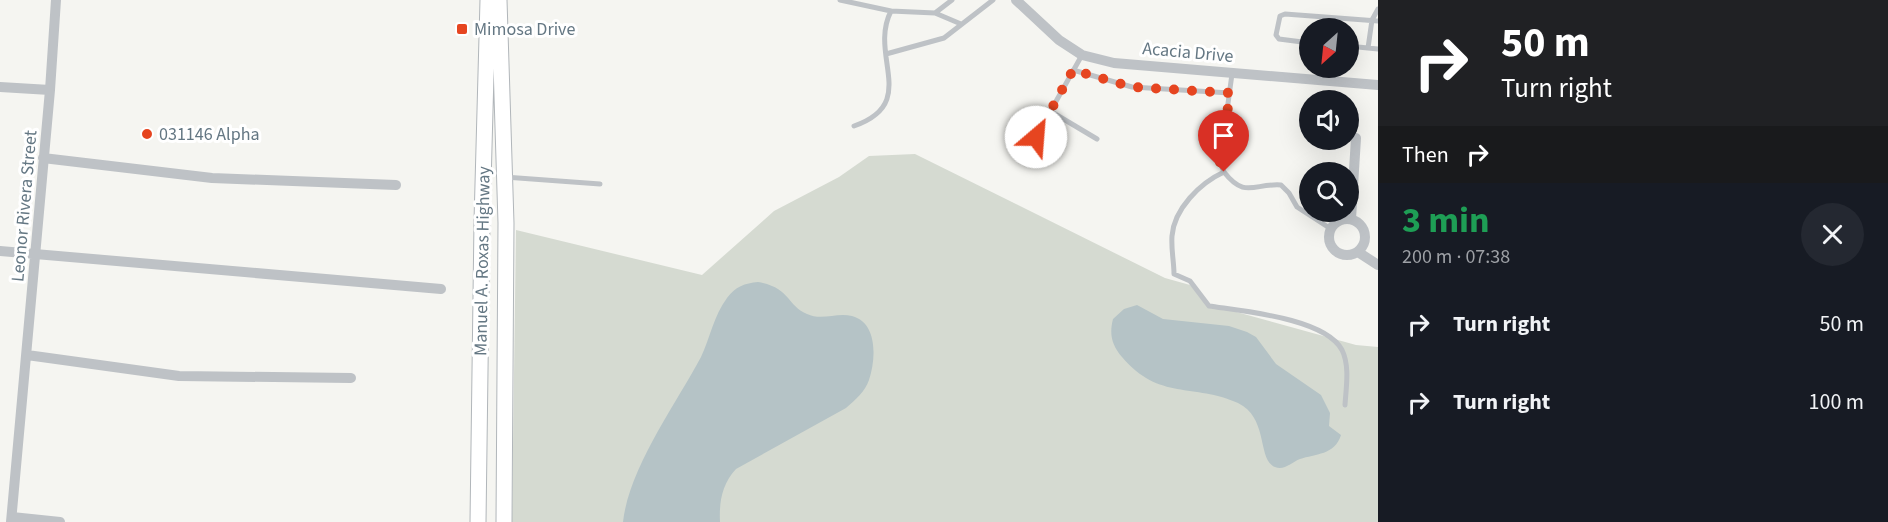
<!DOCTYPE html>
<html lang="en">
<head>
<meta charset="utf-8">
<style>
  body { margin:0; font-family:"Source Sans 3",sans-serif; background:#242831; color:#f1f3f6; height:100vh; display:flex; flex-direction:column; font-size:22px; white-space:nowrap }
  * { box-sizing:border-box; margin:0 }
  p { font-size:20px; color:#9ea1a6 }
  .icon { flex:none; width:33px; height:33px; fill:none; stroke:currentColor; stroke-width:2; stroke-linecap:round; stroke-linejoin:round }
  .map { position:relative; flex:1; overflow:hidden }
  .sheet { display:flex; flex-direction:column; background:#171b24; width:510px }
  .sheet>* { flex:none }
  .guide { background:#202124; color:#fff; overflow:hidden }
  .needle { width:39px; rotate:207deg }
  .fabs { position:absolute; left:1299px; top:18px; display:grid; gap:12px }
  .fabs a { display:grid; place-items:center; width:60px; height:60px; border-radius:50%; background:#171b24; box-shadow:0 6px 24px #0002; font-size:30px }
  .pin { position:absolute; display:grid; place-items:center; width:51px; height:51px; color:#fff; margin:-62px -26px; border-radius:50% 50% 50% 0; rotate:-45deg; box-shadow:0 0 6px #0007 }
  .pin .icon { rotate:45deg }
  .me { position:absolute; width:66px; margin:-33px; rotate:27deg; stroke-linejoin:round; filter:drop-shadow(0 0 4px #0008) }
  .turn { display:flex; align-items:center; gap:21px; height:126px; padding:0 24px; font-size:27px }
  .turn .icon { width:78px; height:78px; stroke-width:2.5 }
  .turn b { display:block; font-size:42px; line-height:51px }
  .then { display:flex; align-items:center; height:57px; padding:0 24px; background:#0003; gap:12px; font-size:22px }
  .round { display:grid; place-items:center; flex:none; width:63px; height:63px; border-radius:32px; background:#242831 }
  .head { display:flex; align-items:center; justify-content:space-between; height:102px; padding:0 24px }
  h1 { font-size:36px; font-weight:700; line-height:45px; color:#1e9e55 }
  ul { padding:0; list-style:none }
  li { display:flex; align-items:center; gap:18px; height:78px; padding:0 24px }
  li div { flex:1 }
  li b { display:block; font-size:22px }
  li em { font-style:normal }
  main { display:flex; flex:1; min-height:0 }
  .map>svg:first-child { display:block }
  .green { fill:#d5dad1 }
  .water { fill:#b5c3c6 }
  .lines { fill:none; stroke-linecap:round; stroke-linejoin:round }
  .primary-casing { stroke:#b1b6ba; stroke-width:17 }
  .service { stroke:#bec2c6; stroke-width:5 }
  .minor { stroke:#bec2c6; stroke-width:10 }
  .primary { stroke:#fff; stroke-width:15 }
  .route { stroke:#e64520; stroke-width:10; stroke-dasharray:0 18 }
  .poi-dot { fill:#e64520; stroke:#fff; stroke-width:2 }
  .labels { text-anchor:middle; stroke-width:6; stroke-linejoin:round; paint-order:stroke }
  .poi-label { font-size:18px; fill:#647783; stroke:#fff; text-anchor:start }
  .street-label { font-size:18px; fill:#647783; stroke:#fff }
</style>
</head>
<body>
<main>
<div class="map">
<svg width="1378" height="522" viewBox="0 0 1378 522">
  <rect width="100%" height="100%" fill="#f5f5f1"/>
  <path class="green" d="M915 154 1165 278 1190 285 1211 305 1356 345 1378 347V522H512L516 230 702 275 774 211 839 177 869 156Z"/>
  <path class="water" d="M758 282C791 288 786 305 807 314 822 321 837 312 852 316 878 323 876 359 869 380 865 392 855 400 846 408L736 469C722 484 719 502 720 522H623C629 468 676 404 701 357 710 338 714 315 727 298 735 287 745 283 758 282Z
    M1137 305 1163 319 1229 326 1247 332 1256 337 1276 364 1321 395 1330 413 1329 426 1341 435C1335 455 1315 454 1300 459 1292 462 1284 471 1275 467 1257 460 1269 418 1238 403 1194 383 1159 401 1122 357 1112 345 1109 335 1113 319L1124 309Z"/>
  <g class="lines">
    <g class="primary-casing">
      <path id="primary" d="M499 0 506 223 504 522
        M478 522 482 221 488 0"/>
    </g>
    <path class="service" d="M840 0 891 11
      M935 13 961 24
      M1310 43 1279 39 1276 35 1280 16 1285 14 1378 21
      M1348 46 1378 49
      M1368 48 1372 20 1378 9
      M886 54 944 38 993 0
      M1073 70 1132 87 1230 93
      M1232 74 1220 162 1224 172C1200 183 1174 209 1172 236 1171 249 1174 262 1174 274L1190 281 1209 306C1241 311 1325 318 1342 350 1350 366 1346 388 1345 405
      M1050 111 1097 139
      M854 126C920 103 868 56 891 11L935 13 952 0
      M1036 137 1082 55
      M1224 172C1245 199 1254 183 1281 185L1289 193 1297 207 1331 229
      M506 177 600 184"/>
    <path class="minor" d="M1016 0 1059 40 1082 55 1114 63 1378 85
      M0 87 50 90
      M43 158 212 178 396 185
      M1329 237a18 18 0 1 1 36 0a18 18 0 1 1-36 0Z
      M1351 219 1356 138
      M0 251 441 289
      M1358 252 1378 265
      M27 355 179 376 351 378
      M12 517 60 522
      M11 522 50 90 56 0"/>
    <use href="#primary" class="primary"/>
  </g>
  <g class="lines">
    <path class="route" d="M1036 137 1073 70 1132 87 1230 93 1220 162 1224 172"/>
  </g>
  <g class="poi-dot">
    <rect x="456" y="23" width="12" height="12" rx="3"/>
    <circle cx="147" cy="134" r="6"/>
  </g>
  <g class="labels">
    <g class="poi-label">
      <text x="474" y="35">Mimosa Drive</text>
      <text x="159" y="140">031146 Alpha</text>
    </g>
    <g class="street-label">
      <text transform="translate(1188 52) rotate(5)" y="6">Acacia Drive</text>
      <text transform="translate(24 206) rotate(-85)" y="6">Leonor Rivera Street</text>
      <text transform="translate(482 261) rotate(-89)" y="6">Manuel A. Roxas Highway</text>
    </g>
  </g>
</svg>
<div class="fabs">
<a><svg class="needle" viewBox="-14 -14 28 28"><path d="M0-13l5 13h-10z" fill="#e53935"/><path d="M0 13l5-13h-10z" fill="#9ea1a6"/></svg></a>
<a><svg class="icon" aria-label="sound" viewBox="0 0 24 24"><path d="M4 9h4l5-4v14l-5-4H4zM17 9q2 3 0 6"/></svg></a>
<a><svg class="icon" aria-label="search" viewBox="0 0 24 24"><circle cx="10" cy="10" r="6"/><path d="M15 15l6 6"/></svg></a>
</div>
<div class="pin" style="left:1224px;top:172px;background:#d93025"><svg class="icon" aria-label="arrive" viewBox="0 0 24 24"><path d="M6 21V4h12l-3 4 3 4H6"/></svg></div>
<svg class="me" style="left:1036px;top:137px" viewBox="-20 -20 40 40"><circle r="19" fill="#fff"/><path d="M0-13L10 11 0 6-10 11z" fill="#e64520"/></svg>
</div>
<section class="sheet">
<div class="guide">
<div class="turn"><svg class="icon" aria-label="right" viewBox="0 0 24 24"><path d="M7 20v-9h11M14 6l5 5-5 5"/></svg><div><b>50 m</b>Turn right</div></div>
<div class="then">Then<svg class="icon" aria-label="right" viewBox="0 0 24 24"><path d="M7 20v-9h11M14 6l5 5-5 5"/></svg></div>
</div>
<div class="head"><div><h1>3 min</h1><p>200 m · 07:38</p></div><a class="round"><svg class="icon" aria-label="close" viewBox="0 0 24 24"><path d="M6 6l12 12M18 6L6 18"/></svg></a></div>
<ul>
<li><svg class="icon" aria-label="right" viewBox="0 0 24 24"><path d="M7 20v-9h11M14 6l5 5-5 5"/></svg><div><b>Turn right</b></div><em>50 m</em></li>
<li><svg class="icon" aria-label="right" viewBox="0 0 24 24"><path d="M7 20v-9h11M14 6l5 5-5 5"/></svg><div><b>Turn right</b></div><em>100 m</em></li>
</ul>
</section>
</main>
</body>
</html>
